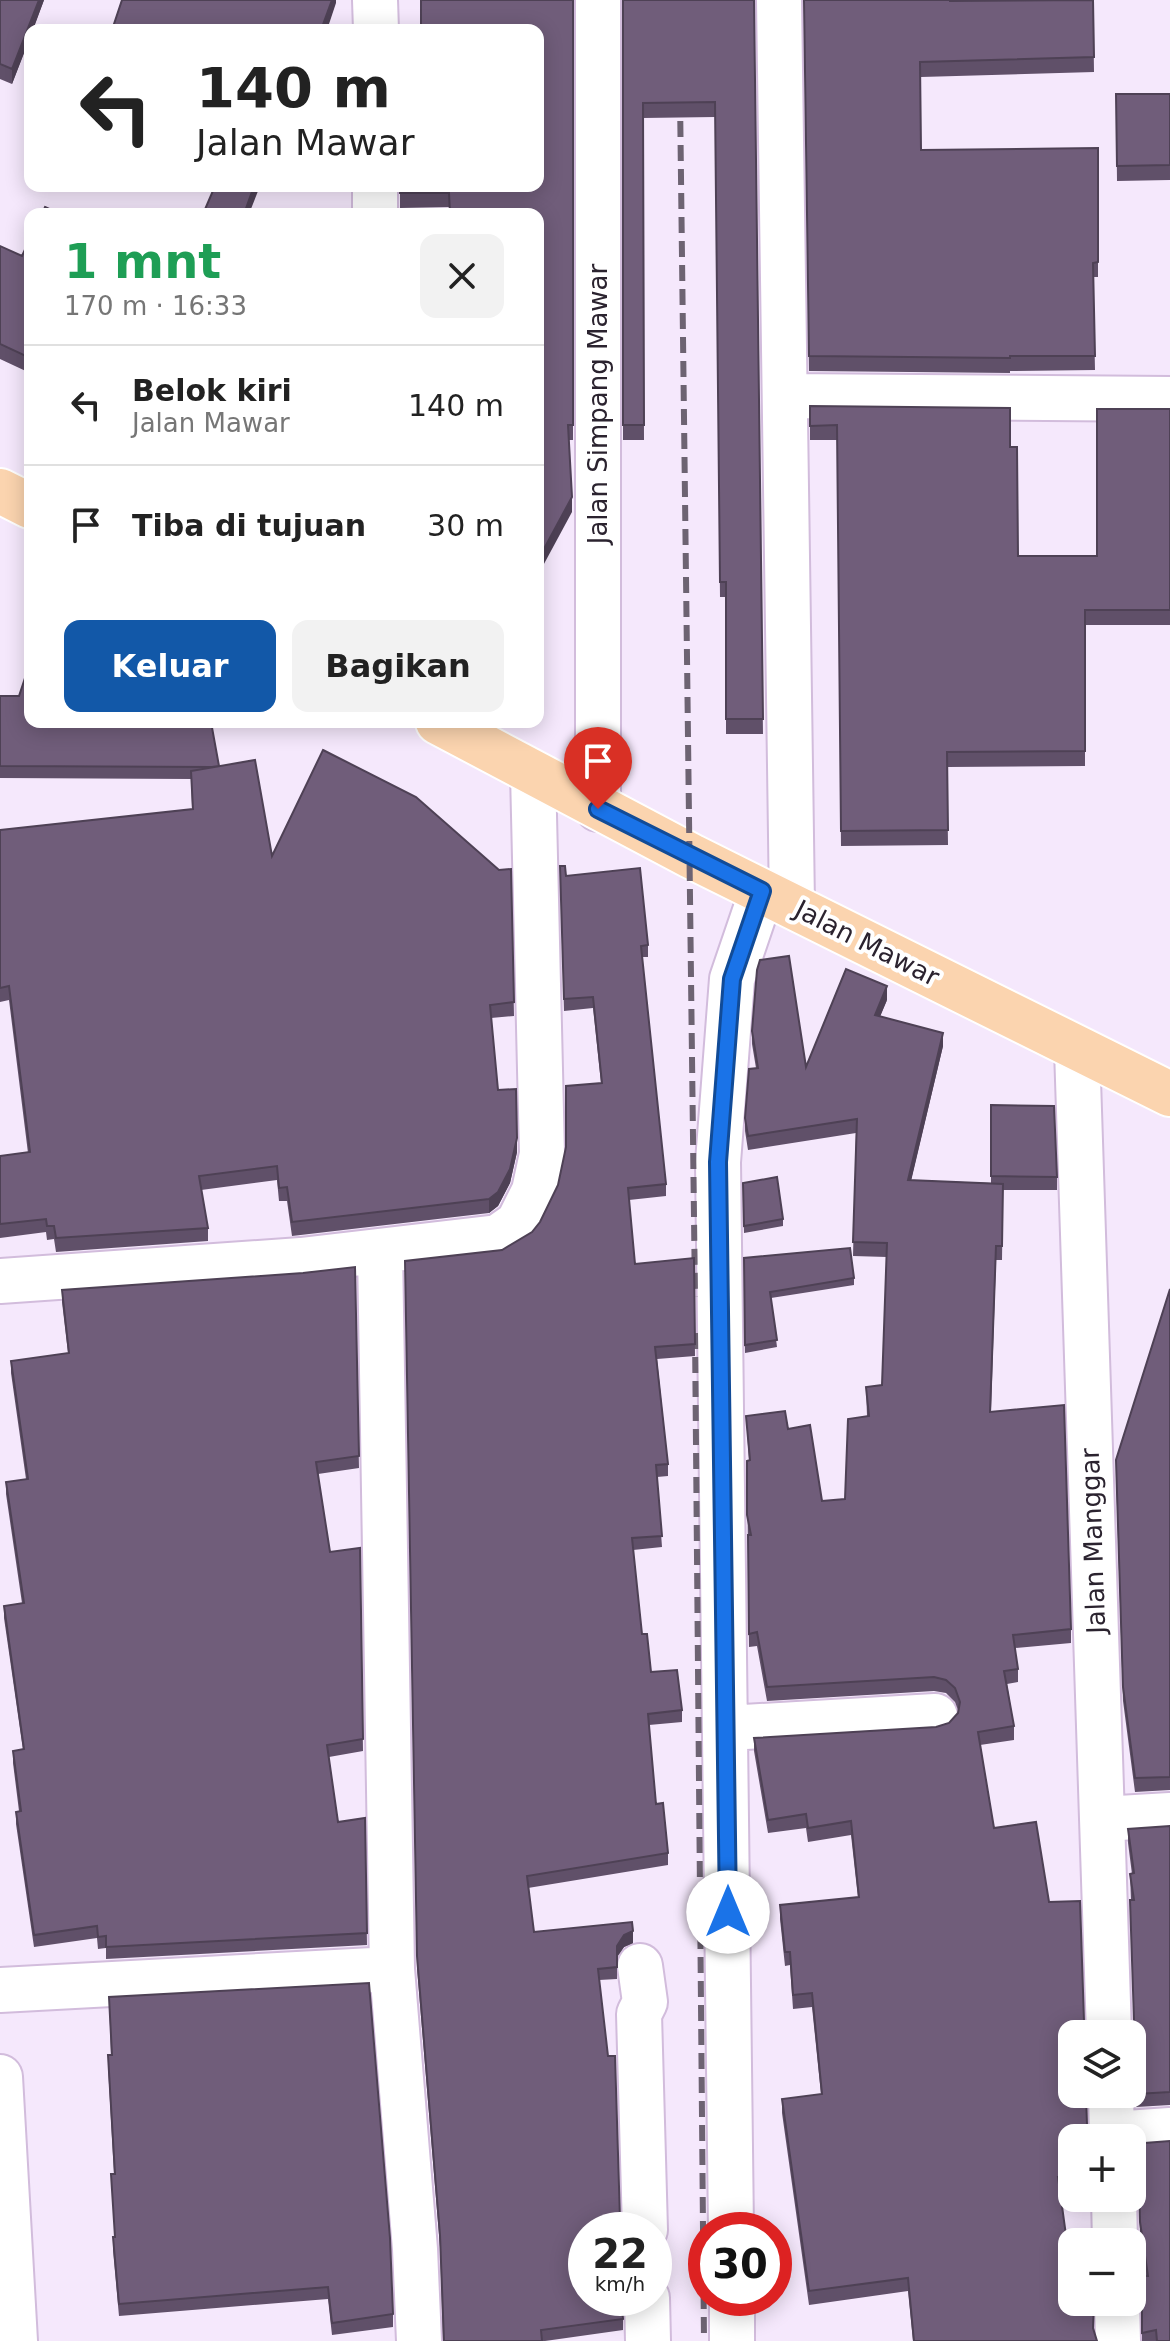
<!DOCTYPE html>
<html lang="id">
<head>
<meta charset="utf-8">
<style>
  body { margin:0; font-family:"DejaVu Sans",sans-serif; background:#f2f2f2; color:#222; height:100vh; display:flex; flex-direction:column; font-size:30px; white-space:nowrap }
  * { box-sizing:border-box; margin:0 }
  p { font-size:26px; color:#767676 }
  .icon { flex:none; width:44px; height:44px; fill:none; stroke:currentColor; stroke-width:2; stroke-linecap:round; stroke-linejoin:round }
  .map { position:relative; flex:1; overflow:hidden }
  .side { position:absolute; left:24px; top:208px; width:520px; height:520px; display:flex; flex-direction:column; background:#fff; border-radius:16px; box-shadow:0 4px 20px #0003 }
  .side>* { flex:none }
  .hud { position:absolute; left:24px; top:24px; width:520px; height:168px; border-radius:16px; box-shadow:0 4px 20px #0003; background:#fff; color:#222; overflow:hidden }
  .buttons { position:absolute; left:1058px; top:2020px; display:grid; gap:16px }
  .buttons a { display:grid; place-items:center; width:88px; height:88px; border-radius:16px; background:#fff; box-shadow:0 4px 20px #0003; font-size:40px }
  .speed { position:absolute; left:568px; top:2212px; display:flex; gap:16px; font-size:40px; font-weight:700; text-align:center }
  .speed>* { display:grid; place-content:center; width:104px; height:104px; border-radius:50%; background:#fff; box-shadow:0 4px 20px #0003; line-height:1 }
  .speed small { font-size:20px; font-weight:400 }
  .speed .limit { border:12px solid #d22; background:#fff; color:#111 }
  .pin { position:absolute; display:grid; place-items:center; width:68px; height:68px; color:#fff; margin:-82px -34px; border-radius:50% 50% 50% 0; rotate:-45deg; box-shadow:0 0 8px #0007 }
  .pin .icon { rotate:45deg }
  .me { position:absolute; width:88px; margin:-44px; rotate:0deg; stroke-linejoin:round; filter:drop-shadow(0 0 6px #0008) }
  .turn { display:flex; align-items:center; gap:28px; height:168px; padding:0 40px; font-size:36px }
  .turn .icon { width:104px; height:104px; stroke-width:2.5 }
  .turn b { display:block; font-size:56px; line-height:68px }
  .round { display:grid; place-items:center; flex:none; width:84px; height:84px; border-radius:16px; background:#f2f2f2 }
  .headline { display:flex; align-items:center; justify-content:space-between; height:136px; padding:0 40px }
  h1 { font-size:48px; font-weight:700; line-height:60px; color:#1e9e55 }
  .cta { display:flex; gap:16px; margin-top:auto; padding:16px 40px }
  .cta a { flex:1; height:92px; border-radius:16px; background:#1258a8; color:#fff; font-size:32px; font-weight:700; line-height:92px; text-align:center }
  .cta a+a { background:#f2f2f2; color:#222 }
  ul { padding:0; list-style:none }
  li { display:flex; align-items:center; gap:24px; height:120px; padding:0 40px; border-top:2px solid #e0e0e0 }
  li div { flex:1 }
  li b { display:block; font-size:30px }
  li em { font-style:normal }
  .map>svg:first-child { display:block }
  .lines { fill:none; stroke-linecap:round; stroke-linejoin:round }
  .street-casing { stroke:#d2bcdc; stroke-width:48 }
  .primary-casing { stroke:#fff; stroke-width:48 }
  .street { stroke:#fff; stroke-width:44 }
  .primary { stroke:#fbd4af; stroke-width:44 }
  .rail { stroke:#6d6372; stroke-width:6; stroke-dasharray:16 8; stroke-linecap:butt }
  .wall { fill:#605069 }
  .shaded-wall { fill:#4e4155 }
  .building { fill:#705d7a; stroke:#4e4155; stroke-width:2 }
  .route-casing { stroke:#114b97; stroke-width:20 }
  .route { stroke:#1a73e8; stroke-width:14 }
  .labels { text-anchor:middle; stroke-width:8; stroke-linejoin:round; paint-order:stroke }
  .street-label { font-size:26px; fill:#2b232f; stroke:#fff }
</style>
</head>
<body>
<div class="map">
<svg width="1170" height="2341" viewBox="0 0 1170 2341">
  <rect width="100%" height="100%" fill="#f5e8fc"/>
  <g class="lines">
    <g class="street-casing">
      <path id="street" d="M375 0 376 30
        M598 0V809
        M779 0 792 905
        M375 214V186
        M785 396 1170 399
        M1077 1049 1109 2034
        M380 1251 392 1969 415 2249 419 2341
        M0 1281 301 1260 498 1237 518 1223 534 1191 542 1154 533 773
        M727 1728 935 1716
        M1102 1819 1170 1815
        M640 1966 645 2002 639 2014 645 2230
        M0 1990 392 1969
        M0 2077 15 2341
        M1111 2094 1112 2138
        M1112 2134 1170 2130
        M1114 2198 1115 2242
        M731 2230 718 1162 732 979 762 891
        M647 2298 648 2341
        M732 2298V2341
        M1117 2302 1118 2341"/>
    </g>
    <g class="primary-casing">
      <path id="primary" d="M0 491 30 506
        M438 722 691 856 1170 1094"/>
    </g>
    <use href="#street" class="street"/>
    <use href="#primary" class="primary"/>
    <path class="rail" d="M680 97 695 1297
      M695 1333 704 2341"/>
  </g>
  <path class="wall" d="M0 0H44L12 84 0 79Z
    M573 0V440H569L572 512 538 214 449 207 400 208V186Z
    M623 0H754L763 734H726V597H720L715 117 643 118 644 440H623Z
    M804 0 950 1 1093 0 1094 72 921 77V150L1098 148V277H1093L1095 370 1010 371V373L809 371Z
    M1116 94H1170V180L1117 181Z
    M30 239V373L0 359V246L22 256Z
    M810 406 1010 447 1018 556H1097L1170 409V625H1085V766L947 767 948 845 841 846 837 440H810Z
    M0 696 219 766 272 856 499 870 511 869 514 1016 491 1018 498 1090 517 1152 510 1183 498 1206 489 1213 292 1236 287 1201H279L277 1180 201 1190 208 1228V1241L56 1252 54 1239 47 1240 46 1232 0 1238V1156L28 1153 9 1000 0 1002V830L192 809 191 779 0 778Z
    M560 866 566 876 648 945V957H642L666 1184V1196L629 1200 635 1264 694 1258 695 1356 657 1359 668 1464V1476L657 1477 662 1547 633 1550 642 1634 651 1672 682 1710V1722L649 1725 656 1804 668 1853V1865L528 1888 534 1932 633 1943 624 1947 617 1957V1979L599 1980 586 2230 623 2319V2330L545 2341H443L440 2247 417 1968 405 1261 502 1250 532 1232 540 1222 558 1185 601 1083 593 1008 564 1011Z
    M887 1000 880 1016 943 1046 911 1180 991 1183V1105L1057 1177V1190H1003L1002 1260H996L991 1412 1071 1629V1643L1015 1648 1018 1669V1682L1007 1684 1014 1726V1740L980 1745 994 1828 1072 2138V2190L1060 2191 1072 2302 1093 2329 1097 2341H913L908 2291 809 2305 782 2113V2099L821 2094 812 2007 793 2009 790 1965 785 1966 780 1919V1905L858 1898 851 1835 808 1842 806 1828 768 1833 754 1751V1738L936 1727 949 1723 958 1713V1710L955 1702 946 1693 934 1691 767 1701 757 1646 749 1647 747 1461H749L746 1416 788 1429 822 1501 845 1499 867 1416 866 1387 882 1385 887 1257 853 1256 856 1133 748 1150 745 1131V1118L756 1068 752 1044V1031L806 1067Z
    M743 1183 783 1219V1226L744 1233Z
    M744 1258 854 1278V1285L771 1298 777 1347 745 1353Z
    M355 1267 359 1468 318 1474 330 1552 360 1548 363 1751 329 1757 338 1822 365 1818 367 1945 106 1959V1948L98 1949 97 1938 34 1947 16 1824V1812L19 1811 13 1763V1751L23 1750 4 1618V1606L22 1603 6 1494V1482L26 1479 11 1373V1361L68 1353 62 1302V1290L303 1273Z
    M1170 1289V1790L1135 1792 1123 1701 1116 1474Z
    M1170 1826V2105L1136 2107 1132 2081 1131 2031 1134 2022 1131 1900 1130 1874H1132L1128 1843V1829Z
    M109 1997 393 2314V2327L332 2335 328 2299 119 2316 113 2250V2237H115L111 2174H114L108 2067V2055H111Z
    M1132 2144 1170 2341H1142V2301L1139 2290V2276H1146L1140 2235 1139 2197 1135 2184 1132 2182Z"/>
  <path class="shaded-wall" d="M39 0H44L33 30H30V38L12 84V69Z
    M332 0H336V3L327 30H321Z
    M254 186H260L249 214H244Z
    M572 497V512L538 575V560Z
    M887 986V1000L875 1029V1015Z
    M943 1033V1046L908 1194V1180Z
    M517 1138V1152L510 1183 498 1206 489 1213V1199Z
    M633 1931V1943L624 1947 617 1957V1946L624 1935Z"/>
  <path class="building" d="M0 0H39L12 69 0 64Z
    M122 0H332L321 30H112Z
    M421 0H573V425H568L572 497 538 560V214H450L449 193H400V186H538V30H421Z
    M623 0H754L763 719H726V582H720L715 102 643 103 644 425H623Z
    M804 0H950V1L1093 0 1094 57 920 62 921 150 1098 148V262L1093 263 1095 356H1010V358L809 356Z
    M1116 94H1170V165L1117 166Z
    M215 186H254L244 214H203Z
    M45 207 60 214H42Z
    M30 239V358L0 344V246L22 256Z
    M810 406 1010 408V447H1017L1018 556H1097V409H1170V610H1085V751L947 752 948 830 841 831 837 425 810 426Z
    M30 663V722H211L219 766 212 767 0 766V696H19Z
    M323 750 416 797 499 870 511 869 514 1002 490 1005 498 1090 516 1089 517 1138 510 1169 498 1192 489 1199 292 1222 287 1187 279 1188 277 1166 199 1176 208 1228 56 1238 54 1226H47L46 1219 0 1224V1156L30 1152 9 986 0 988V830L193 809 191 771 255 760 272 856Z
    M560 866H565L566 876 640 868 648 945 641 946 666 1184 628 1188 635 1264 694 1258 695 1344 655 1347 668 1464 656 1465 662 1536 632 1538 642 1634H647L651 1672 677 1670 682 1710 648 1714 656 1804 663 1803 668 1853 527 1876 534 1932 632 1922 633 1931 624 1935 617 1946V1967L598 1969 608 2056H615L620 2219 624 2230H586V2298H621L623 2319 541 2330 542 2341H444L440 2235 417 1956 405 1261 502 1250 532 1232 540 1222 558 1185 566 1147V1086L602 1083 593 997 564 999Z
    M789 956 806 1067 846 969 887 986 875 1015 943 1033 908 1180 1003 1184 1002 1246H996L990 1412 1064 1405 1071 1629 1013 1635 1018 1669 1004 1671 1014 1726 978 1732 994 1828 1036 1822 1049 1902 1080 1901 1084 2021 1088 2034H1072V2094H1086L1087 2125 1092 2138H1072V2176L1058 2177 1072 2279V2302H1094L1093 2328 1097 2341H914L908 2278 809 2291 782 2099 822 2094 812 1993 793 1995 790 1952H785L780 1905 859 1897 851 1821 808 1828 806 1814 768 1820 754 1738 936 1727 949 1723 958 1713 960 1702 955 1688 946 1680 934 1677 767 1687 757 1632 749 1634 748 1535H751L747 1515V1461L750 1460 746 1416 785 1411 788 1429 810 1425 822 1501 845 1499 848 1419 869 1416 866 1387 882 1385 887 1243 853 1242 857 1119 748 1136 745 1118 749 1069 758 1068 752 1031 757 970 760 960Z
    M991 1105 1054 1106 1057 1177 991 1176Z
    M777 1177 783 1219 744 1226 743 1183Z
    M850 1248 854 1278 770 1292 777 1340 745 1345 744 1258Z
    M355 1267 359 1456 316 1462 330 1552 360 1548 363 1739 327 1745 338 1822 365 1818 367 1933 106 1947V1936L98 1937 97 1926 34 1935 16 1812 21 1811 13 1751 24 1749 4 1606 24 1603 6 1482 28 1479 11 1361 69 1353 62 1290 303 1273Z
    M1170 1289V1777L1135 1778 1123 1687 1116 1460Z
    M1170 1826V2092L1136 2094 1132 2067V2034H1129L1131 2031 1134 2020 1130 1900H1134L1130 1874 1134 1873 1128 1829Z
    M369 1983 390 2238 393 2314 332 2323 328 2287 119 2304 113 2237H115L111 2174H115L108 2055H112L109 1997Z
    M1170 2141V2341H1157L1156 2330 1142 2333V2288L1139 2276H1148L1140 2222 1139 2183 1135 2171 1132 2168V2144Z"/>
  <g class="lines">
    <g class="route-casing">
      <path id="route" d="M598 809 762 891 732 979 718 1162 728 1912"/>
    </g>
    <use href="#route" class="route"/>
  </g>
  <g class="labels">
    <g class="street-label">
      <text transform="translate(598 404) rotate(-90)" y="9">Jalan Simpang Mawar</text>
      <text transform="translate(867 943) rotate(27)" y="9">Jalan Mawar</text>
      <text transform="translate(1093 1541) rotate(-92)" y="9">Jalan Manggar</text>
    </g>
  </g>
</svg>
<div class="buttons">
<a><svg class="icon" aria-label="layers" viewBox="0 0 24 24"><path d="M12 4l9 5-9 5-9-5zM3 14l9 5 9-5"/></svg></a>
<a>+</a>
<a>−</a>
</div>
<div class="speed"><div>22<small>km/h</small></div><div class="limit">30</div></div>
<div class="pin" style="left:598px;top:809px;background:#d93025"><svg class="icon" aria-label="arrive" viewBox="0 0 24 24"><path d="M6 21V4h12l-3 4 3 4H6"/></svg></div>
<svg class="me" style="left:728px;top:1912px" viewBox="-20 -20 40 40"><circle r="19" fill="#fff"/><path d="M0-13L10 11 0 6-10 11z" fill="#1a73e8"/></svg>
<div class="hud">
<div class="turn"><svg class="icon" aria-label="left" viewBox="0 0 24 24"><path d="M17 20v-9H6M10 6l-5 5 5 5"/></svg><div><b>140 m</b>Jalan Mawar</div></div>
</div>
<section class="side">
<div class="headline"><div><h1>1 mnt</h1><p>170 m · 16:33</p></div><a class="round"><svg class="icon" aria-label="close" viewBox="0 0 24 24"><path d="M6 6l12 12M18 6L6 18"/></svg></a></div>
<ul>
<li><svg class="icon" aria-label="left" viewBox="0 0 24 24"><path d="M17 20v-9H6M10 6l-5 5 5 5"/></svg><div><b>Belok kiri</b><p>Jalan Mawar</p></div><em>140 m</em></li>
<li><svg class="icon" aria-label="arrive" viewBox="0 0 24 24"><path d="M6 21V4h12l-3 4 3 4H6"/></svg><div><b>Tiba di tujuan</b></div><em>30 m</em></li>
</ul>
<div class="cta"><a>Keluar</a><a>Bagikan</a></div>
</section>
</div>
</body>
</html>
